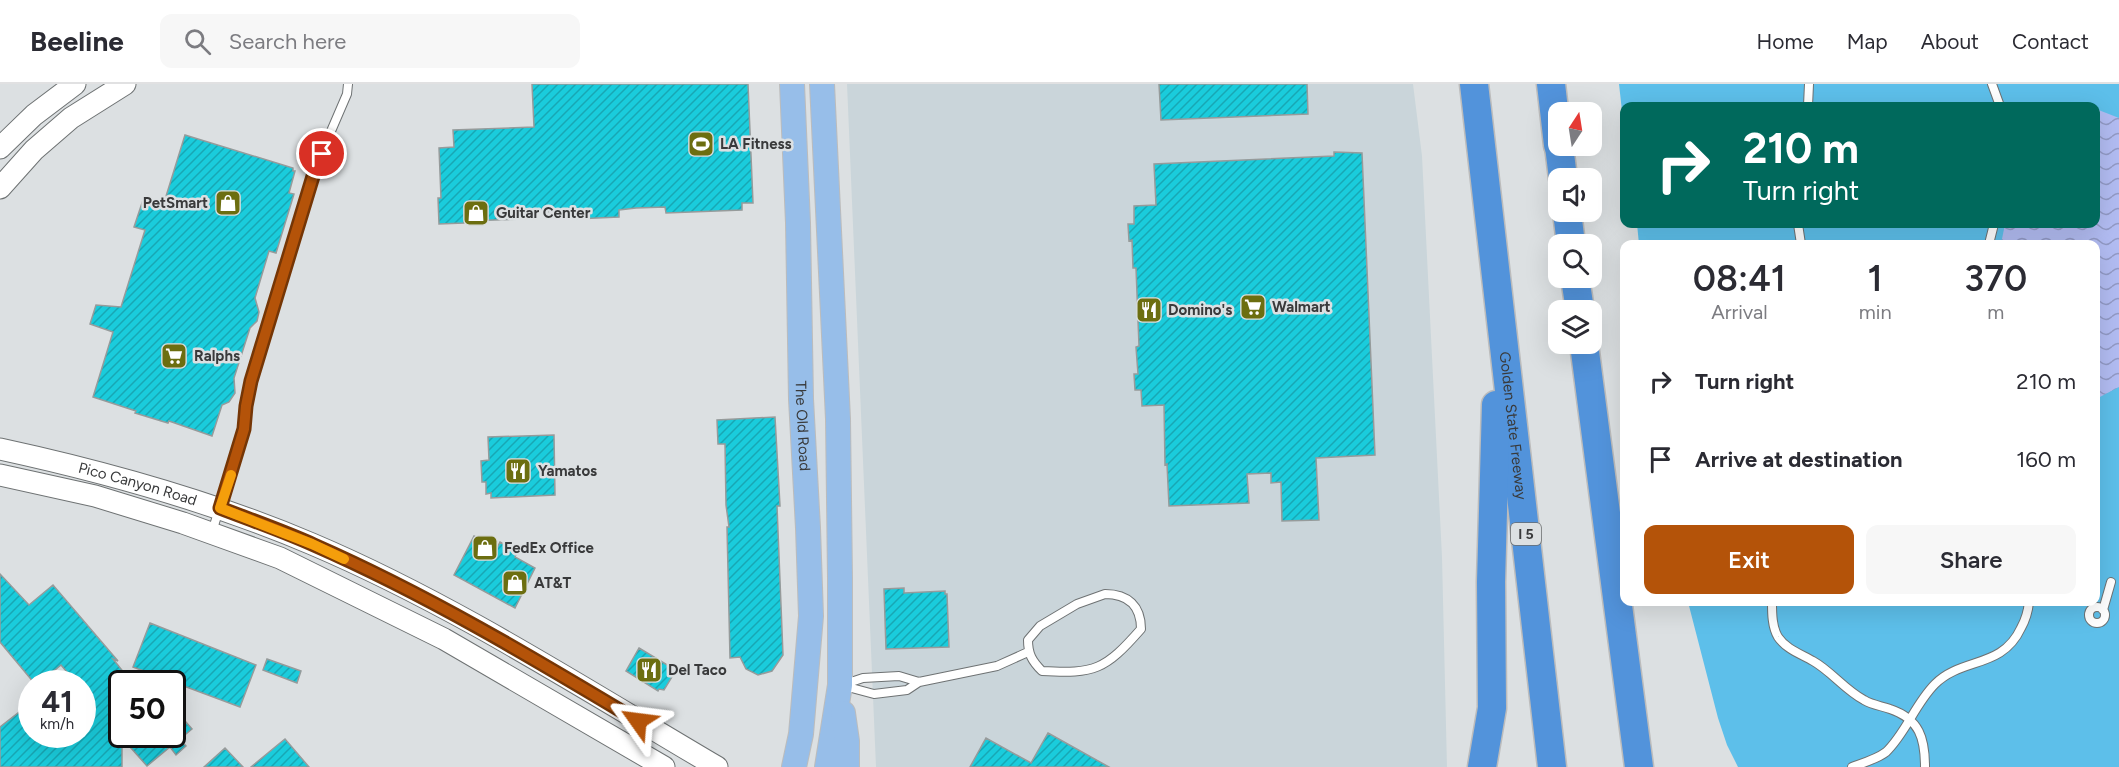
<!DOCTYPE html>
<html lang="en">
<head>
<meta charset="utf-8">
<style>
  body { margin:0; font-family:Figtree,sans-serif; background:#f7f7f7; color:#2b2b33; height:100vh; display:flex; flex-direction:column; font-size:22px; white-space:nowrap }
  * { box-sizing:border-box; margin:0 }
  p { font-size:20px; color:#7c7c81 }
  .icon { flex:none; width:33px; height:33px; fill:none; stroke:currentColor; stroke-width:2; stroke-linecap:round; stroke-linejoin:round }
  .map { position:relative; flex:1; overflow:hidden }
  .drawer { position:absolute; left:1620px; top:156px; width:480px; height:366px; display:flex; flex-direction:column; background:#fff; border-radius:12px; box-shadow:0 6px 24px #0002 }
  .drawer>* { flex:none }
  .guide { position:absolute; left:1620px; top:18px; width:480px; height:126px; border-radius:12px; box-shadow:0 6px 24px #0002; background:#00695c; color:#fff; overflow:hidden }
  .needle { width:39px; rotate:12deg }
  .fabs { position:absolute; left:1548px; top:18px; display:grid; gap:12px }
  .fabs a { display:grid; place-items:center; width:54px; height:54px; border-radius:12px; background:#fff; box-shadow:0 6px 24px #0002; font-size:30px }
  .speed { position:absolute; left:18px; top:586px; display:flex; gap:12px; font-size:30px; font-weight:700; text-align:center }
  .speed>* { display:grid; place-content:center; width:78px; height:78px; border-radius:50%; background:#fff; box-shadow:0 6px 24px #0002; line-height:1 }
  .speed small { font-size:15px; font-weight:400 }
  .speed .limit { border:3px solid #111; border-radius:9px; background:#fff; color:#111 }
  .pin { position:absolute; display:grid; place-items:center; width:51px; height:51px; color:#fff; margin:-26px; border:3px solid #fff; border-radius:50%; box-shadow:0 2px 6px #0007 }
  .me { position:absolute; width:66px; margin:-33px; rotate:301deg; stroke-linejoin:round; filter:drop-shadow(0 0 4px #0008) }
  .turn { display:flex; align-items:center; gap:21px; height:126px; padding:0 24px; font-size:27px }
  .turn .icon { width:78px; height:78px; stroke-width:2.5 }
  .turn b { display:block; font-size:42px; line-height:51px }
  .eta { display:flex; justify-content:space-evenly; align-items:center; height:102px; text-align:center }
  .eta b { font-size:36px; font-weight:600; line-height:42px }
  .button { display:flex; gap:12px; margin-top:auto; padding:12px 24px }
  .button a { flex:1; height:69px; border-radius:12px; background:#b45309; color:#fff; font-size:24px; font-weight:600; line-height:69px; text-align:center }
  .button a+a { background:#f7f7f7; color:#2b2b33 }
  ul { padding:0; list-style:none }
  li { display:flex; align-items:center; gap:18px; height:78px; padding:0 24px }
  li div { flex:1 }
  li b { display:block; font-size:22px }
  li em { font-style:normal }
  header { display:flex; align-items:center; gap:36px; box-sizing:border-box; height:84px; padding:0 30px; background:#fff; border-bottom:2px solid #e1e1e2 }
  header strong { font-size:28px }
  nav { display:flex; gap:33px; margin-inline-start:auto; font-size:21px }
  .search { width:420px; height:54px; background:#f7f7f7; display:flex; align-items:center; gap:15px; box-sizing:border-box; padding:0 21px; border-radius:12px; color:#7c7c81; font-size:22px }
  .map>svg:first-child { display:block }
  .built { fill:#cad5da }
  .grass { fill:#5dbfea }
  .water { fill:url(#water-waves) }
  .building { fill:url(#building-hatch); stroke:#969b9b; stroke-width:1.5 }
  .lines { fill:none; stroke-linecap:round; stroke-linejoin:round }
  .service-casing { stroke:#6e7273; stroke-width:10 }
  .secondary-casing { stroke:#6e7273; stroke-width:23 }
  .primary-casing { stroke:#bcbcbc; stroke-width:26 }
  .motorway-casing { stroke:#bcbcbc; stroke-width:31 }
  .service { stroke:#fff; stroke-width:8 }
  .secondary { stroke:#fff; stroke-width:21 }
  .primary { stroke:#97bee9; stroke-width:24 }
  .motorway { stroke:#5293db; stroke-width:28 }
  .route-casing { stroke:#753606; stroke-width:15 }
  .route { stroke:#b45309; stroke-width:10 }
  .slow { stroke:#f59e0b; stroke-width:10 }
  .labels { text-anchor:middle; stroke-width:5; stroke-linejoin:round; paint-order:stroke }
  .shield { fill:#dce0e2; stroke:#6a6c6d; stroke-width:1.5 }
  .shield-label { font-size:14px; font-weight:bold; fill:#393a3b }
  .poi-label { font-size:15px; font-weight:bold; fill:#393a3b; stroke:#dce0e2; text-anchor:start }
  .street-label { font-size:15px; fill:#393a3b; stroke:#dce0e2 }
</style>
</head>
<body>
<header>
<strong>Beeline</strong>
<div class="search"><svg class="icon" aria-label="search" viewBox="0 0 24 24"><circle cx="10" cy="10" r="6"/><path d="M15 15l6 6"/></svg>Search here</div>
<nav><a>Home</a><a>Map</a><a>About</a><a>Contact</a></nav>
</header>
<div class="map">
<svg width="2119" height="683" viewBox="0 0 2119 683">
  <defs>
    <pattern id="water-waves" width="16" height="10" patternUnits="userSpaceOnUse" patternTransform="scale(1.5)"><rect width="16" height="10" fill="#b2bcf2"/><path d="M0 5q4-4 8 0t8 0" fill="none" stroke="#929ac5"/></pattern>
    <pattern id="building-hatch" width="6" height="6" patternUnits="userSpaceOnUse" patternTransform="scale(1.5)"><rect width="6" height="6" fill="#1accdc"/><path d="M-1 1l2-2M0 6l6-6M5 7l2-2" fill="none" stroke="#18a7b4"/></pattern>
  </defs>
  <rect width="100%" height="100%" fill="#dce0e2"/>
  <path class="built" d="M847 0H1413L1422 72 1442 473 1447 683H876Z"/>
  <path class="grass" d="M1619 0H2119V683H1738L1727 661 1718 634 1688 518H2096V160H1639L1637 140H2096V22H1624V45Z"/>
  <path class="water" d="M2096 25 2119 34V303L2096 315V160H2001L2005 140H2096Z"/>
  <path class="building" d="M532 0H748L753 119H742V126L666 129 665 123 636 124 619 126V133L575 135 574 128 557 127 526 129V135L464 137V139L439 140 438 114H441L439 64 454 63 453 46 534 43Z
    M1159 0H1307L1308 30 1161 36Z
    M185 51 293 84V87H295L289 109 294 110 276 169 269 167 255 214 259 228 257 237 250 244 234 294 235 309 229 318 222 321 212 352 169 337 168 339 135 329 136 327 93 313 113 248 90 240 96 221 121 223 145 146 134 143 143 116 163 122Z
    M1334 68 1362 69 1375 371 1316 374 1319 436 1282 437 1281 398 1271 399V389L1247 390 1249 419 1169 422 1167 380 1165 381 1164 321 1142 322 1141 306H1135L1134 290H1138L1136 263 1139 262 1136 184H1133L1132 156 1129 157 1128 140H1134V122L1156 121 1154 80 1334 72Z
    M775 333 780 422H777L783 571 772 587 758 591 746 585 740 573 730 574 727 443H729L726 421 725 360H718L717 336Z
    M554 351 555 411 491 414V409L486 410V398H482L481 377 489 376 488 353Z
    M474 452 497 464 500 458 518 467 515 473 535 484 515 524 454 491Z
    M0 490 29 521 53 501 118 577 113 575 133 600H122V683H0V643L32 618V651H82V600H77L61 581 38 600H35L0 558Z
    M904 504V509L945 507V510H947L949 563 886 565 884 505Z
    M150 539 256 581 240 623 133 583Z
    M639 564 674 585 675 588 664 606 659 605 658 607 626 587Z
    M267 575 301 587 297 599 263 586Z
    M172 622 192 645 180 655 186 662 176 671 170 663 147 682 131 664 146 651H172Z
    M1048 649 1109 683H970L986 654 1031 679Z
    M285 655 309 683H251L280 659Z
    M225 664 243 683H204Z"/>
  <g class="lines">
    <g class="service-casing">
      <path id="service" d="M1992 0 2000 22
        M1808 22 1809 0
        M1798 140 1801 160
        M1989 160 1994 140
        M212 448 244 345 245 322 251 296 305 117 313 89 347 10 348 0
        M1105 510C1128 510 1141 522 1141 545 1105 586 1095 590 1042 587 1032 577 1028 570 1028 556L1040 542 1077 520Z
        M1772 518C1772 529 1772 543 1778 553 1786 565 1801 570 1813 577 1831 587 1845 606 1864 616 1872 621 1882 622 1890 625 1920 635 1925 655 1925 683
        M2089 531a8 8 0 1 1 16 0a8 8 0 1 1-16 0Z
        M2103 526 2111 498
        M845 600 863 594 899 592 919 598 997 582 1028 568
        M844 602 874 610 907 606 919 598
        M1852 683C1863 679 1877 675 1886 668 1906 649 1915 620 1935 600 1962 573 2002 585 2021 544 2026 535 2028 528 2029 518"/>
    </g>
    <g class="secondary-casing">
      <g id="secondary">
        <path d="M0 64 34 31 75 0"/>
        <path d="M0 104 34 66 71 34 125 0"/>
        <path id="s1" d="M0 365C106 388 211 417 312 460 451 519 586 606 717 683"/>
        <path d="M0 391 95 412 183 439 280 474 444 555 664 683"/>
      </g>
    </g>
    <g class="primary-casing">
      <g id="primary">
        <path id="s2" d="M792 0 798 139 801 315 808 444 811 532 801 650 794 683"/>
        <path d="M822 0 838 335 840 494V601L827 683"/>
        <path d="M843 629 847 657V683"/>
      </g>
    </g>
    <g class="motorway-casing">
      <g id="motorway">
        <path id="s3" d="M1474 0 1552 683"/>
        <path d="M1551 0 1558 61"/>
        <path d="M1559 62 1563 94"/>
        <path d="M1567 128 1571 160"/>
        <path d="M1575 194 1580 226"/>
        <path d="M1584 260 1639 683"/>
        <path d="M1482 683 1492 624 1491 498 1496 321"/>
      </g>
    </g>
    <use href="#service" class="service"/>
    <use href="#secondary" class="secondary"/>
    <use href="#primary" class="primary"/>
    <use href="#motorway" class="motorway"/>
  </g>
  <g class="lines">
    <g class="route-casing">
      <path id="route" d="M322 70 314 89 251 297 246 322 244 345 220 424C251 436 283 447 314 461 426 510 533 574 638 637"/>
    </g>
    <use href="#route" class="route"/>
    <path class="slow" d="M231 391 220 424 312 460 344 475"/>
  </g>
  <defs>
    <g id="stadium-square" transform="scale(1.35)"><rect x="-9" y="-9" width="18" height="18" rx="4" fill="#6c6e10" stroke="#dce0e2"/><path d="M0-5a6.5 5 0 1 0 0 10a6.5 5 0 1 0 0-10ZM-3.5-1.8h7v3.6h-7Z" fill="#fff"/></g>
    <g id="shop-square" transform="scale(1.35)"><rect x="-9" y="-9" width="18" height="18" rx="4" fill="#6c6e10" stroke="#dce0e2"/><path d="M-5-2.5h2.3a2.7 3.5 0 0 1 5.4 0H5L5.5 6h-11ZM-1.5-2.5h3a1.5 2.3 0 0 0-3 0Z" fill="#fff"/></g>
    <g id="supermarket-square" transform="scale(1.35)"><rect x="-9" y="-9" width="18" height="18" rx="4" fill="#6c6e10" stroke="#dce0e2"/><path d="M-6-5.5h2.5l.6 2H6L4.5 2H-2.5L-4.4-4H-6ZM-1.5 3.2a1.3 1.3 0 1 0 .1 0ZM3 3.2a1.3 1.3 0 1 0 .1 0Z" fill="#fff"/></g>
    <g id="restaurant-square" transform="scale(1.35)"><rect x="-9" y="-9" width="18" height="18" rx="4" fill="#6c6e10" stroke="#dce0e2"/><path d="M-5-6h1v4h1v-4h1v4h1v-4h1v5L-1.5 .5V6h-2V.5L-5-1ZM5-6V6H3V1.5H1.5Q1.5-4 5-6Z" fill="#fff"/></g>
  </defs>
  <g fill-rule="evenodd">
    <use href="#stadium-square" x="701" y="60"/>
    <use href="#shop-square" x="228" y="119"/>
    <use href="#shop-square" x="476" y="129"/>
    <use href="#supermarket-square" x="1253" y="223"/>
    <use href="#restaurant-square" x="1149" y="226"/>
    <use href="#supermarket-square" x="174" y="272"/>
    <use href="#restaurant-square" x="518" y="387"/>
    <use href="#shop-square" x="485" y="464"/>
    <use href="#shop-square" x="515" y="499"/>
    <use href="#restaurant-square" x="649" y="586"/>
  </g>
  <g class="labels">
    <rect class="shield" x="1511" y="439" width="30" height="22" rx="4.5"/>
    <g class="shield-label">
      <text x="1526" y="455">I 5</text>
    </g>
    <g class="poi-label">
      <text x="720" y="65">LA Fitness</text>
      <text x="208" y="124" text-anchor="end">PetSmart</text>
      <text x="496" y="134">Guitar Center</text>
      <text x="1272" y="228">Walmart</text>
      <text x="1168" y="231">Domino's</text>
      <text x="194" y="277">Ralphs</text>
      <text x="538" y="392">Yamatos</text>
      <text x="504" y="469">FedEx Office</text>
      <text x="534" y="504">AT&amp;T</text>
      <text x="668" y="591">Del Taco</text>
    </g>
    <g class="street-label">
      <text dy="5" stroke="none"><textPath href="#s2" startOffset="342">The Old Road</textPath></text>
      <text dy="5" stroke="none"><textPath href="#s3" startOffset="344">Golden State Freeway</textPath></text>
      <text dy="5" stroke="none"><textPath href="#s1" startOffset="142">Pico Canyon Road</textPath></text>
    </g>
  </g>
</svg>
<div class="fabs">
<a><svg class="needle" viewBox="-14 -14 28 28"><path d="M0-13l5 13h-10z" fill="#e53935"/><path d="M0 13l5-13h-10z" fill="#7c7c81"/></svg></a>
<a><svg class="icon" aria-label="sound" viewBox="0 0 24 24"><path d="M4 9h4l5-4v14l-5-4H4zM17 9q2 3 0 6"/></svg></a>
<a><svg class="icon" aria-label="search" viewBox="0 0 24 24"><circle cx="10" cy="10" r="6"/><path d="M15 15l6 6"/></svg></a>
<a><svg class="icon" aria-label="layers" viewBox="0 0 24 24"><path d="M12 4l9 5-9 5-9-5zM3 14l9 5 9-5"/></svg></a>
</div>
<div class="speed"><div>41<small>km/h</small></div><div class="limit">50</div></div>
<div class="pin" style="left:322px;top:70px;background:#d93025"><svg class="icon" aria-label="arrive" viewBox="0 0 24 24"><path d="M6 21V4h12l-3 4 3 4H6"/></svg></div>
<svg class="me" style="left:638px;top:637px" viewBox="-20 -20 40 40"><path d="M0-17L14 15 0 8-14 15z" fill="#b45309" stroke="#fff" stroke-width="4"/></svg>
<div class="guide">
<div class="turn"><svg class="icon" aria-label="right" viewBox="0 0 24 24"><path d="M7 20v-9h11M14 6l5 5-5 5"/></svg><div><b>210 m</b>Turn right</div></div>
</div>
<section class="drawer">
<div class="eta">
<div><b>08:41</b><p>Arrival</p></div>
<div><b>1</b><p>min</p></div>
<div><b>370</b><p>m</p></div>
</div>
<ul>
<li><svg class="icon" aria-label="right" viewBox="0 0 24 24"><path d="M7 20v-9h11M14 6l5 5-5 5"/></svg><div><b>Turn right</b></div><em>210 m</em></li>
<li><svg class="icon" aria-label="arrive" viewBox="0 0 24 24"><path d="M6 21V4h12l-3 4 3 4H6"/></svg><div><b>Arrive at destination</b></div><em>160 m</em></li>
</ul>
<div class="button"><a>Exit</a><a>Share</a></div>
</section>
</div>
</body>
</html>
